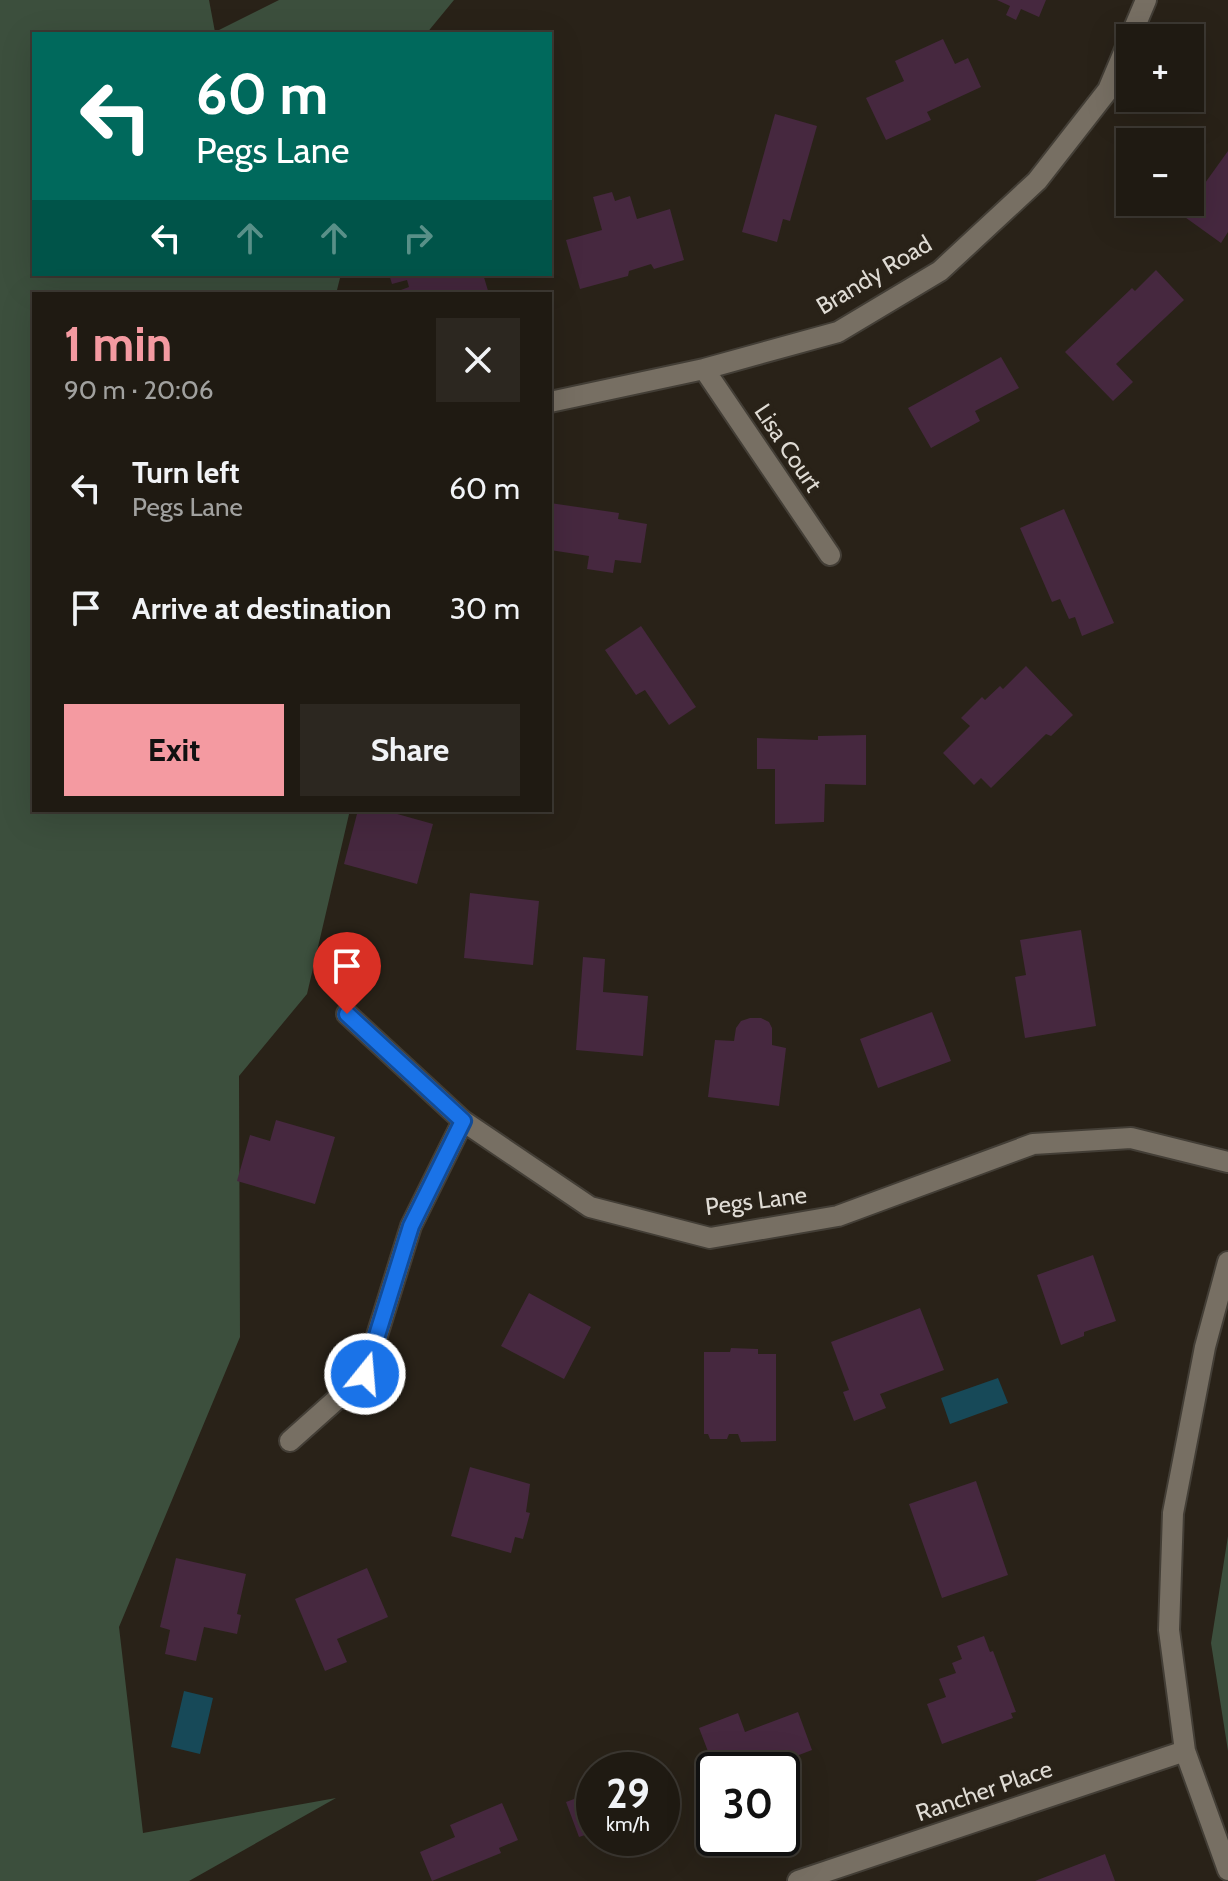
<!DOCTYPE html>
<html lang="en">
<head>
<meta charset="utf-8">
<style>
  body { margin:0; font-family:Cabin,sans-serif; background:#2c2720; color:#f1f3f6; height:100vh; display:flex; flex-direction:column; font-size:30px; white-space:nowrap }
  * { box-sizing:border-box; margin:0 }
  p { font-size:26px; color:#a1a19f }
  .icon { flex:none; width:44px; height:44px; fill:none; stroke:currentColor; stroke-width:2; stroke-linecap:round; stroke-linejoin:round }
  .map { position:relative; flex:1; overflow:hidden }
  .panel { position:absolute; left:32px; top:292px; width:520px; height:520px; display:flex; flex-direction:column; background:#1f1a12; border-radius:0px; box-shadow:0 8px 32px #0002,0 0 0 2px #3c3832 }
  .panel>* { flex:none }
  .guide { position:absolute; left:32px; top:32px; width:520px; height:244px; border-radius:0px; box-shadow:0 8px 32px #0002,0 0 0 2px #3c3832; background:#00695c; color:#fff; overflow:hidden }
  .buttons { position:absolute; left:1116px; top:24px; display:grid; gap:16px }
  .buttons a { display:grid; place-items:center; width:88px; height:88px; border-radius:0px; background:#1f1a12; box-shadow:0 8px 32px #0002,0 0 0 2px #3c3832; font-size:40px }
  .speed { position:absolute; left:576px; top:1752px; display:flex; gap:16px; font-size:40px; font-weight:700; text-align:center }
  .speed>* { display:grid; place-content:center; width:104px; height:104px; border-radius:50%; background:#1f1a12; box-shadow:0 8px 32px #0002,0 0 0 2px #3c3832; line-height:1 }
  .speed small { font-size:20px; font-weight:400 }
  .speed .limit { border:4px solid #111; border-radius:12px; background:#fff; color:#111 }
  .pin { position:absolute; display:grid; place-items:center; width:68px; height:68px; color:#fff; margin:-82px -34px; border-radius:50% 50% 50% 0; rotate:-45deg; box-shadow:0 0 8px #0007 }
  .pin .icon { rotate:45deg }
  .me { position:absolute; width:88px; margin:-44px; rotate:17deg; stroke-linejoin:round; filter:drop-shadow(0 0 6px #0008) }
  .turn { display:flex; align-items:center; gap:28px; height:168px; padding:0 32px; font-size:36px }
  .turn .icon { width:104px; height:104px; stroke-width:2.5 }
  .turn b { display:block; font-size:56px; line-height:68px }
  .lanes { display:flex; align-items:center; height:76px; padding:0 32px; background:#0003; justify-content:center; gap:40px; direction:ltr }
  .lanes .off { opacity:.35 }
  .round { display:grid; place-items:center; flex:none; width:84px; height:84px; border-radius:0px; background:#2c2720 }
  .headline { display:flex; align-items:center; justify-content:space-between; height:136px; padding:0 32px }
  h1 { font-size:48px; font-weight:800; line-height:60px; color:#f49aa1 }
  .cta { display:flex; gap:16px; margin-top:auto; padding:16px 32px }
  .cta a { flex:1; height:92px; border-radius:0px; background:#f49aa1; color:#111; font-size:32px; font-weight:800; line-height:92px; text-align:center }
  .cta a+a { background:#2c2720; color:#f1f3f6 }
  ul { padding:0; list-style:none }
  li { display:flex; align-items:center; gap:24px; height:120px; padding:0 32px }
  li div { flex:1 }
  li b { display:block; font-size:30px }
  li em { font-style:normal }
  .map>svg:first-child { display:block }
  .green { fill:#3c4f3d }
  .water { fill:#174958 }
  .building { fill:#46283f }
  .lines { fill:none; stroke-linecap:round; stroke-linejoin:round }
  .street-casing { stroke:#433e36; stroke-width:24 }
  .street { stroke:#776f63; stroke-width:20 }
  .route-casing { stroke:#114b97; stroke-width:20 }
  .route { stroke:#1a73e8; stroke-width:14 }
  .labels { text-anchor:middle; stroke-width:8; stroke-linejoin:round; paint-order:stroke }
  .street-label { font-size:24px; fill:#dfdbd4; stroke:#292218 }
</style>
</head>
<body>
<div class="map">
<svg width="1228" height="1881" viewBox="0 0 1228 1881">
  <rect width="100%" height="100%" fill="#292218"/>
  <path class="green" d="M0 0H209L215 32 279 0H454L426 34H34V274H341L336 294H34V810H350L307 994 239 1076 240 1337 119 1627 143 1833 336 1798 189 1881H0Z
    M1228 1536V1751L1211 1643Z"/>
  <path class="water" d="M998 1378 1008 1403 950 1424 941 1398Z
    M184 1691 213 1698 200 1754 171 1747Z"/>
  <path class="building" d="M997 0H1046L1039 17 1021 9 1016 20 1006 15 1010 6Z
    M943 39 955 64 968 58 981 87 927 112 931 120 886 140 866 98 904 81 895 61Z
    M775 114 817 126 790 221 783 219 777 242 742 232Z
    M1228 151V232L1221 243 1182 215Z
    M612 192 615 201 630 196 637 219 670 209 684 260 654 269 651 264 629 271 628 276 580 289 566 240 602 230 593 197Z
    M1156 270 1184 300 1116 364 1133 382 1113 401 1065 352 1132 288 1135 291Z
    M389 274H483L489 294H390L409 287 407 280 392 284Z
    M1001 357 1019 388 975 411 980 421 931 448 908 408Z
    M550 503 619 513 618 519 647 524 641 563 615 560 613 573 587 569 589 556 550 550Z
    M1064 509 1114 623 1082 636 1075 617 1069 619 1060 599 1052 602 1020 528Z
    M641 626 696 707 669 725 645 690 636 695 605 650Z
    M1026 666 1073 715 1051 736 1046 734 991 788 981 778 974 785 943 753 970 726 961 718 982 697 985 700 1000 686 1003 689Z
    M866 735V785L825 784 824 822 775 824V769H757V738L818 740V736Z
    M358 810H383L433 824 417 884 344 864Z
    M470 893 539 901 533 965 464 958Z
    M1081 930 1096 1026 1025 1038 1015 977 1026 975 1020 940Z
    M583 957 605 959 603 992 648 996 643 1056 576 1050Z
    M932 1012 951 1061 878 1088 860 1039Z
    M750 1018H761L769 1022 772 1028V1045L786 1048 779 1106 708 1097 715 1040 734 1041 736 1028 741 1021Z
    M276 1120 335 1137 315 1204 237 1181 250 1135 270 1141Z
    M1093 1255 1116 1321 1084 1332V1336L1061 1345 1037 1275Z
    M529 1293 591 1327 564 1379 501 1346Z
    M920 1308 944 1370 880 1394 886 1408 854 1421 843 1392 849 1390 831 1342Z
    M731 1348 758 1349V1354H776V1441L741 1442 738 1434H729L727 1439H710L708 1434H704V1352H730Z
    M470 1467 530 1484 526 1512 530 1513 523 1539 515 1537 511 1553 451 1536Z
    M976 1481 1008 1575 942 1598 909 1504Z
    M176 1558 246 1574 237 1614 241 1615 237 1634 204 1627 196 1661 165 1654 170 1630 160 1627Z
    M367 1568 388 1617 337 1639 347 1662 325 1671 295 1599Z
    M984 1636 990 1652 993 1651 1016 1712 1011 1713 1013 1718 942 1744 927 1704 946 1697 939 1679 956 1673 952 1663 962 1659 957 1646Z
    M798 1712 812 1750 791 1758 793 1762 772 1770H714V1793L700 1757 709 1754 699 1728 738 1713 745 1732Z
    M594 1783V1832L579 1837 566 1802 593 1792 591 1785Z
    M502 1803 518 1840 499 1848 501 1853 432 1881 420 1852 455 1837 450 1825Z
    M1105 1854 1115 1881H1035Z"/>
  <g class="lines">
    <g class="street-casing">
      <path id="street" d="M704 369 830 555
        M550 402 704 369 838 332 940 271 1037 181 1108 90 1146 0
        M347 1014 463 1121 590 1207 710 1238 838 1216 1033 1144 1131 1138 1228 1162
        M1228 1262 1205 1347 1173 1513 1169 1630 1185 1751 1228 1870
        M290 1441 365 1374 411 1226 463 1121
        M798 1881 1185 1751"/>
    </g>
    <use href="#street" class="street"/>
  </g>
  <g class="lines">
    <g class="route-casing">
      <path id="route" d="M347 1014 463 1121 411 1226 365 1374"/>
    </g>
    <use href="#route" class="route"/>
  </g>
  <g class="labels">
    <g class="street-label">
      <text transform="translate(874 275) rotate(-31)" y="8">Brandy Road</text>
      <text transform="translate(788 448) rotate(56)" y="8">Lisa Court</text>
      <text transform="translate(756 1201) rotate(-7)" y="8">Pegs Lane</text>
      <text transform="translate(984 1791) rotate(-19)" y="8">Rancher Place</text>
    </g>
  </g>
</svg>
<div class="buttons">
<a>+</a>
<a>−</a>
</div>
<div class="speed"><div>29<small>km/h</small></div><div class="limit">30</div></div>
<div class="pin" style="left:347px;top:1014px;background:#d93025"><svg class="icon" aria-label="arrive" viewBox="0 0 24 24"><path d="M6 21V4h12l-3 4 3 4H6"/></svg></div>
<svg class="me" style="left:365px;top:1374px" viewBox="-20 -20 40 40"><circle r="17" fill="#1a73e8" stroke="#fff" stroke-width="3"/><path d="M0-11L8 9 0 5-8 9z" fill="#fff"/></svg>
<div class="guide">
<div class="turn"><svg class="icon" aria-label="left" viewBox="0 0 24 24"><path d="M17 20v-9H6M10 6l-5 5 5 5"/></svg><div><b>60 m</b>Pegs Lane</div></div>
<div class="lanes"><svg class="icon" aria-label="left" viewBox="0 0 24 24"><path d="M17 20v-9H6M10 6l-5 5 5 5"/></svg><svg class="icon off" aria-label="ahead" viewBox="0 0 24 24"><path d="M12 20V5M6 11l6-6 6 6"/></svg><svg class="icon off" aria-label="ahead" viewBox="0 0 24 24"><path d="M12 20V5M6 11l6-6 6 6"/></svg><svg class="icon off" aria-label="right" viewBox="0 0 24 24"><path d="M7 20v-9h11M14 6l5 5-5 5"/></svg></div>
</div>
<section class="panel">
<div class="headline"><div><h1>1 min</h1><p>90 m · 20:06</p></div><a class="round"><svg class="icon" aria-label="close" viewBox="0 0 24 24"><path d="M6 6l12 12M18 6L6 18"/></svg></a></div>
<ul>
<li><svg class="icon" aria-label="left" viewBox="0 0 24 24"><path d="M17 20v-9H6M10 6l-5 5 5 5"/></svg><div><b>Turn left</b><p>Pegs Lane</p></div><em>60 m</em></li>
<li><svg class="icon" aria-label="arrive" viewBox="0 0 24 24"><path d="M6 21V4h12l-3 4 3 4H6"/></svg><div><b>Arrive at destination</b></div><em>30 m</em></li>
</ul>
<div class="cta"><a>Exit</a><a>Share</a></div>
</section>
</div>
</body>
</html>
